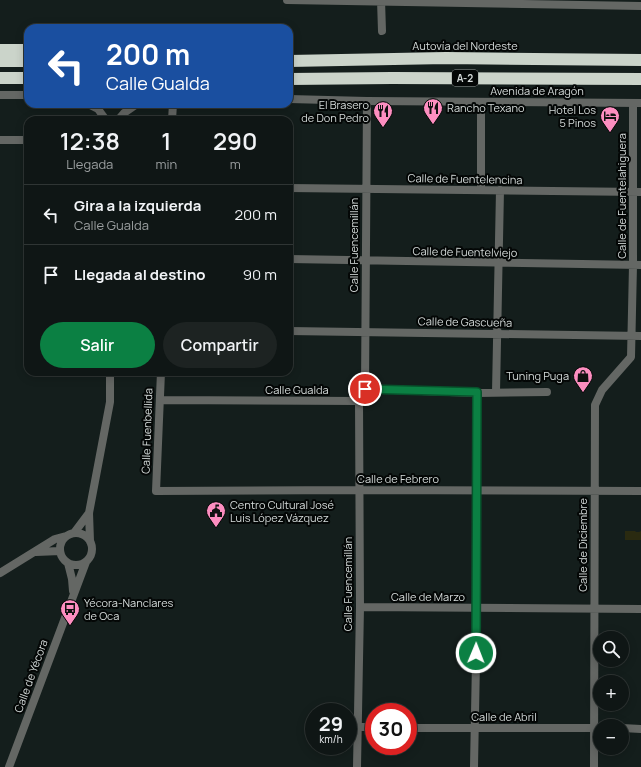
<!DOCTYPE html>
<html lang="es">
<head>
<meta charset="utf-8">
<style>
  body { margin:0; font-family:Manrope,sans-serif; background:#1d2322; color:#f1f3f6; height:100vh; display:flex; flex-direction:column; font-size:15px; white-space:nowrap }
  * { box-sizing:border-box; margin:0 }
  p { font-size:13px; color:#9b9fa0 }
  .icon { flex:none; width:22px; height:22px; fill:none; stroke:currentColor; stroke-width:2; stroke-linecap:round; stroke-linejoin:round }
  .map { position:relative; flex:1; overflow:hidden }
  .side { position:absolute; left:24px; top:116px; width:269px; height:260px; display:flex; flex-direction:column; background:#0f1615; border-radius:12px; box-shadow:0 2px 10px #0003,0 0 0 1px #2f3534 }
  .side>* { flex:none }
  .hud { position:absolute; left:24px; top:24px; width:269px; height:84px; border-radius:12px; box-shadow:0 2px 10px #0003,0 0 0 1px #2f3534; background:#1a4fa0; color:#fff; overflow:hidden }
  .tools { position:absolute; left:593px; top:631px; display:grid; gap:8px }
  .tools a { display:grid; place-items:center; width:36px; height:36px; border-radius:50%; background:#0f1615; box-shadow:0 2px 10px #0003,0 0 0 1px #2f3534; font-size:20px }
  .speed { position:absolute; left:305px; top:703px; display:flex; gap:8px; font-size:20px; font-weight:700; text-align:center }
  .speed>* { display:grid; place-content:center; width:52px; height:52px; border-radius:50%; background:#0f1615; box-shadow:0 2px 10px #0003,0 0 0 1px #2f3534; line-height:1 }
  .speed small { font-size:10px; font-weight:400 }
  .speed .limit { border:6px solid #d22; background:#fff; color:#111 }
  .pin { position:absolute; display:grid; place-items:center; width:34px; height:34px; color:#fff; margin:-17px; border:2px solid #fff; border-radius:50%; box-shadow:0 1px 4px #0007 }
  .me { position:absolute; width:44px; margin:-22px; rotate:1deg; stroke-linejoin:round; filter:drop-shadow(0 0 3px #0008) }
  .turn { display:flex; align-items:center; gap:14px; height:84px; padding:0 16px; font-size:18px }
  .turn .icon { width:52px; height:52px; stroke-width:2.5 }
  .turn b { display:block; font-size:28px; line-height:34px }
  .eta { display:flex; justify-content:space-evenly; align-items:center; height:68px; text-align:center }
  .eta b { font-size:24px; font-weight:600; line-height:28px }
  .cta { display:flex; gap:8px; margin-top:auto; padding:8px 16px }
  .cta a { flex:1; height:46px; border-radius:24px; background:#0b8043; color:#fff; font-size:16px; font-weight:600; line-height:46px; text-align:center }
  .cta a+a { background:#1d2322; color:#f1f3f6 }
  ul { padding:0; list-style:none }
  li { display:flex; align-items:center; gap:12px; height:60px; padding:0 16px; border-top:1px solid #2f3534 }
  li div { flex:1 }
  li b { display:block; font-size:15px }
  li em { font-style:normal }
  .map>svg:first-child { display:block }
  .green { fill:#2a2a10 }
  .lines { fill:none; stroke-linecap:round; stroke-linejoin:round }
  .minor { stroke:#646764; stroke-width:8 }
  .tertiary { stroke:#646764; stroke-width:8 }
  .motorway { stroke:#cbd4ca; stroke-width:12 }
  .route-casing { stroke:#07532c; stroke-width:10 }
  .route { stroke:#0b8043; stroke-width:7 }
  .labels { text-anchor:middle; stroke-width:4; stroke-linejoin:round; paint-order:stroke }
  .shield { fill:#040706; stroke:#969b9a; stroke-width:1 }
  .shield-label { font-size:10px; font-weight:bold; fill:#d5dbda }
  .street-label { font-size:11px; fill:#d5dbda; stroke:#040706 }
  .poi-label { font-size:11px; fill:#d5dbda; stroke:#040706; text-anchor:end }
</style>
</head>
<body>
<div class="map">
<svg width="641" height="767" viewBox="0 0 641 767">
  <rect width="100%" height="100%" fill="#141e1c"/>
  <path class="green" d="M625 531H635L636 532H639L641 531V540H625Z"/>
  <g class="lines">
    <path class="minor" d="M287 0 641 6
      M381 0 382 31
      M481 102V190
      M88 104 98 109 106 120
      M118 120 124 113 137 104
      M172 120 173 104
      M0 140H28
      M289 188 641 192
      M289 259 641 265
      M289 331 641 336
      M161 372 156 491 358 490 641 491
      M365 389 477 393 547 392
      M496 392 500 190
      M160 400 359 401 365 389 367 101
      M60 549a16 16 0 1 1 32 0a16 16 0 1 1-32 0Z
      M74 533 89 513
      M90 541 89 513 110 402V372
      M36 552 60 551
      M68 563 72 579 73 591
      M0 573 55 539 66 536
      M360 607 641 609
      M357 727H374
      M408 728H600
      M622 728 641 729
      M9 767 86 562
      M357 767 360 607 359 401
      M474 767 477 608V393
      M594 767 595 405 602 390 631 357 633 265V103"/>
    <path class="tertiary" d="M0 95H28
      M289 99 367 101 641 103"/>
    <path class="motorway" d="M0 50H28
      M0 61H28
      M289 61 446 58 641 60
      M0 78H28
      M289 79 392 78 641 79"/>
  </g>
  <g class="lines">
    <g class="route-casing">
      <path id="route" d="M365 389 477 392 476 653"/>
    </g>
    <use href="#route" class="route"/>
  </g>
  <defs>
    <g id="restaurant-pin" transform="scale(1)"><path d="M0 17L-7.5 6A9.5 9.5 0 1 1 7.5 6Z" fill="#fd8ec0" stroke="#040706"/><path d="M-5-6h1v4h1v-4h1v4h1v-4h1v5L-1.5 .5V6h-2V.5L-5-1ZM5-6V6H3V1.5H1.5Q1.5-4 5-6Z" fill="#111"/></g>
    <g id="hotel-pin" transform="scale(1)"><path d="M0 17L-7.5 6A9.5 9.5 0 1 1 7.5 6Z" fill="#fd8ec0" stroke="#040706"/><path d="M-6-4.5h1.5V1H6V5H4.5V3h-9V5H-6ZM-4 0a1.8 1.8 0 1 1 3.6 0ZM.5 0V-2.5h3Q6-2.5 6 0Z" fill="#111"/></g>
    <g id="shop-pin" transform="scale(1)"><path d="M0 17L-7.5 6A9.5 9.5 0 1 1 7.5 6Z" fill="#fd8ec0" stroke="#040706"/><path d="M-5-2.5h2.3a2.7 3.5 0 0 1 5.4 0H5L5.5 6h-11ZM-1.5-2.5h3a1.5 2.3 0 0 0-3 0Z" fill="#111"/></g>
    <g id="civic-pin" transform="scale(1)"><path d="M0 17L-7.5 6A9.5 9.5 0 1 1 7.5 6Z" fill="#fd8ec0" stroke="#040706"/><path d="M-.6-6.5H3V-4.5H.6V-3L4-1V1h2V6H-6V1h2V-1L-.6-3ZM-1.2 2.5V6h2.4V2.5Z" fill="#111"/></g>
    <g id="bus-pin" transform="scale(1)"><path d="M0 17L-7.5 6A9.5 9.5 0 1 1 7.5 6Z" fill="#fd8ec0" stroke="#040706"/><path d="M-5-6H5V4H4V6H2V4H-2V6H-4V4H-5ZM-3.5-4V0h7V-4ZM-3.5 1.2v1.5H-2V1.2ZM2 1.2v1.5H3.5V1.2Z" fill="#111"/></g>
  </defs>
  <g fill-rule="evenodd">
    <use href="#restaurant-pin" x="433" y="108"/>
    <use href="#restaurant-pin" x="383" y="111"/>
    <use href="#hotel-pin" x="610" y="116"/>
    <use href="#shop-pin" x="583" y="376"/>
    <use href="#civic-pin" x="216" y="511"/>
    <use href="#bus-pin" x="70" y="609"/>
  </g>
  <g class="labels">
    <rect class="shield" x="452" y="70" width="26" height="16" rx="3"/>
    <g class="shield-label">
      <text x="465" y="82">A-2</text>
    </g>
    <g class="street-label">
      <text x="465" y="50">Autovía del Nordeste</text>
      <text x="537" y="95">Avenida de Aragón</text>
      <text transform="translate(465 179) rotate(1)" y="4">Calle de Fuentelencina</text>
      <text transform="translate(622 196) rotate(-90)" y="4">Calle de Fuentelahiguera</text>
      <text transform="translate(354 245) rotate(-90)" y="4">Calle Fuencemillán</text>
      <text transform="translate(465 252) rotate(1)" y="4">Calle de Fuentelviejo</text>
      <text transform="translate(465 322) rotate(1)" y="4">Calle de Gascueña</text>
      <text x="297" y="394">Calle Gualda</text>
      <text transform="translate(147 431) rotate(-88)" y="4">Calle Fuenbellida</text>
      <text x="398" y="483">Calle de Febrero</text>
      <text transform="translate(583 545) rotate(-90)" y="4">Calle de Diciembre</text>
      <text transform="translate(348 584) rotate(-90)" y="4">Calle Fuencemillán</text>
      <text x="428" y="601">Calle de Marzo</text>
      <text transform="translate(31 676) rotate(-70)" y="4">Calle de Yécora</text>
      <text x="504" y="721">Calle de Abril</text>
    </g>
    <g class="poi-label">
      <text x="369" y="109">El Brasero<tspan x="369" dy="13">de Don Pedro</tspan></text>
      <text x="447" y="112" text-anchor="start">Rancho Texano</text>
      <text x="596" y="114">Hotel Los<tspan x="596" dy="13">5 Pinos</tspan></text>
      <text x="569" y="380">Tuning Puga</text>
      <text x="230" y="509" text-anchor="start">Centro Cultural José<tspan x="230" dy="13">Luis López Vázquez</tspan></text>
      <text x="84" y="607" text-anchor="start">Yécora-Nanclares<tspan x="84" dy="13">de Oca</tspan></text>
    </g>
  </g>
</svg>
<div class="tools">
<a><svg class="icon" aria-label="search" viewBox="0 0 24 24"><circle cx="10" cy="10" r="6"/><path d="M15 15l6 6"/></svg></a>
<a>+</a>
<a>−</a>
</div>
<div class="speed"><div>29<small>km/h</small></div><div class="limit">30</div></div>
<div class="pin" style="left:365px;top:389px;background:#d93025"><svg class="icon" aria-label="arrive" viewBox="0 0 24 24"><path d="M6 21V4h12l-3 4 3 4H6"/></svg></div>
<svg class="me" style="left:476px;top:653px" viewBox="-20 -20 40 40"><circle r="17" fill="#0b8043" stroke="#fff" stroke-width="3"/><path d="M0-11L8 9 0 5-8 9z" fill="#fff"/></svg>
<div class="hud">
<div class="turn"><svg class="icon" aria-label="left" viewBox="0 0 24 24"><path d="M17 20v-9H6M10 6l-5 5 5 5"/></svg><div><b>200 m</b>Calle Gualda</div></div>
</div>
<section class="side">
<div class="eta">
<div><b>12:38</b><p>Llegada</p></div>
<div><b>1</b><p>min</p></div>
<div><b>290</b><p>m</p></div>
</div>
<ul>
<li><svg class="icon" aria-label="left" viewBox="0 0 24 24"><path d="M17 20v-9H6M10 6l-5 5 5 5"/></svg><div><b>Gira a la izquierda</b><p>Calle Gualda</p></div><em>200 m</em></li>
<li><svg class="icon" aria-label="arrive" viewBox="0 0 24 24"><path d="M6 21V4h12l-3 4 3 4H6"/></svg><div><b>Llegada al destino</b></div><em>90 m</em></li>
</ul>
<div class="cta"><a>Salir</a><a>Compartir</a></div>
</section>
</div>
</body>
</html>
